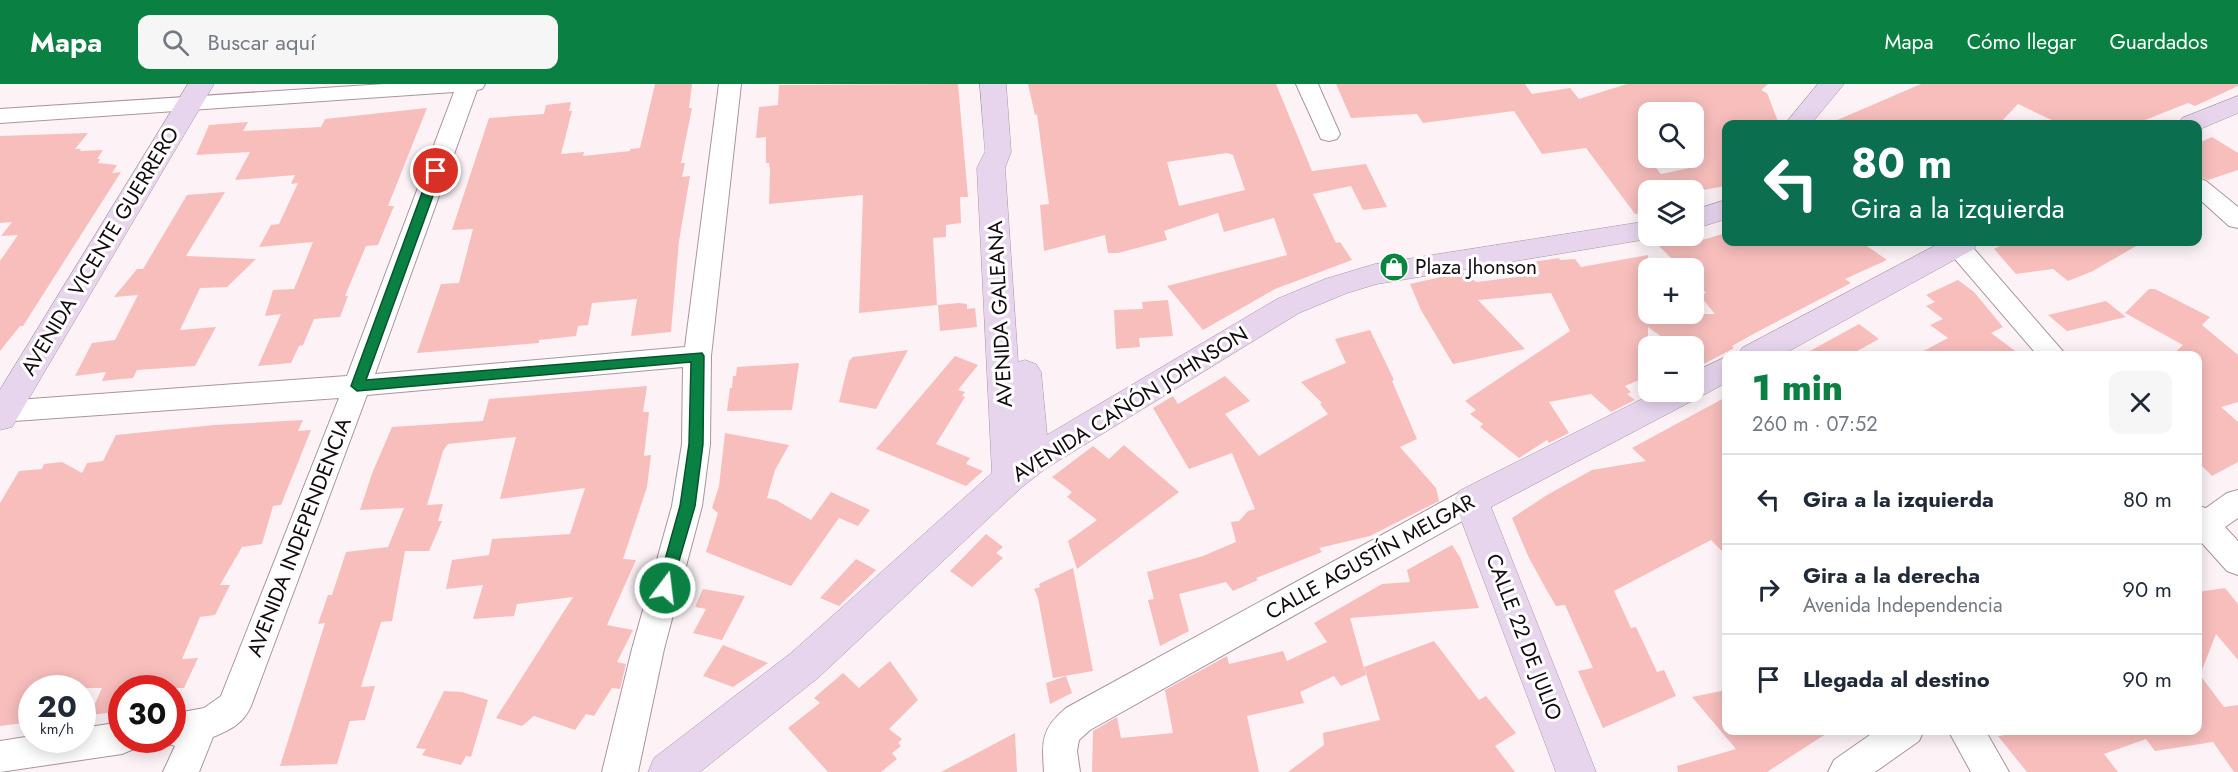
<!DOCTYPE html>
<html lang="es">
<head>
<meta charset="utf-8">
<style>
  body { margin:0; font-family:Jost,sans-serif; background:#f6f6f7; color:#1f2937; height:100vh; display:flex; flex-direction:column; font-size:22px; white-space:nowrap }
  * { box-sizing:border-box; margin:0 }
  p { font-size:20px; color:#747a83 }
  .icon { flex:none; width:33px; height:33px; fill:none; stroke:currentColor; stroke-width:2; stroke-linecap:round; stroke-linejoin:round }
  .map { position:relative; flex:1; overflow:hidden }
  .details { position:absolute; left:1722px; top:267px; width:480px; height:384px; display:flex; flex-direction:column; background:#fff; border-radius:12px; box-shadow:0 3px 15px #0003 }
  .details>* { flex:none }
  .banner { position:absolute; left:1722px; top:36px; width:480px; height:126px; border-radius:12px; box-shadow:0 3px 15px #0003; background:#0b6e4f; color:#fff; overflow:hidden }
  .fabs { position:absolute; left:1638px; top:18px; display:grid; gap:12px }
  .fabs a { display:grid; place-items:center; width:66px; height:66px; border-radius:12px; background:#fff; box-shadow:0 3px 15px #0003; font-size:30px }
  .speed { position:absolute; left:18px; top:591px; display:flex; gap:12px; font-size:30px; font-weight:700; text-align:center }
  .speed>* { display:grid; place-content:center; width:78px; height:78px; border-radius:50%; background:#fff; box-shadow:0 3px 15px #0003; line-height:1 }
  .speed small { font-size:15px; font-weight:400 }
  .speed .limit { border:9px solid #d22; background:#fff; color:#111 }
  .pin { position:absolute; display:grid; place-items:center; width:51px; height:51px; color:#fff; margin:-26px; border:3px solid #fff; border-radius:50%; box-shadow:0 2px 6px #0007 }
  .me { position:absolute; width:66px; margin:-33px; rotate:15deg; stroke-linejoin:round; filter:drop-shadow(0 0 4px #0008) }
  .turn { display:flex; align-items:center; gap:21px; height:126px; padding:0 30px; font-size:27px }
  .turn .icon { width:78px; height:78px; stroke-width:2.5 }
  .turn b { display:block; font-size:42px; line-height:51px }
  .round { display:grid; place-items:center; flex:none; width:63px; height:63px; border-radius:12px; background:#f6f6f7 }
  .overview { display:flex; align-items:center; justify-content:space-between; height:102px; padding:0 30px }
  h1 { font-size:36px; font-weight:800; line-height:45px; color:#0b8043 }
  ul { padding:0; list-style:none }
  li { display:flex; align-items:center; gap:18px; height:90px; padding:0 30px; border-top:2px solid #e0e1e3 }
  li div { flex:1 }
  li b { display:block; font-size:22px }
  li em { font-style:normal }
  header { display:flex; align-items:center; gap:36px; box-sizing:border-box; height:84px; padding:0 30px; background:#0b8043; color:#fff }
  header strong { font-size:28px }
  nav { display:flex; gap:33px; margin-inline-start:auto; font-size:21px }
  .search { width:420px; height:54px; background:#f6f6f7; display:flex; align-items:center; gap:15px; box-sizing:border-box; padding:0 21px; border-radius:12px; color:#747a83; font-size:22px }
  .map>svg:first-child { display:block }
  .building { fill:#f7bebc; fill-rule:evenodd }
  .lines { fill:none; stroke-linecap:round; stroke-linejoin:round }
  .street-casing { stroke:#aa949e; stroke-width:2 }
  .secondary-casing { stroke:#aa949e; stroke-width:1 }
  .street { fill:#fff; fill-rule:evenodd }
  .secondary { fill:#e7d5ee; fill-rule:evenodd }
  .route { fill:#0b8043; stroke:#07532c; stroke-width:1.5 }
  .labels { text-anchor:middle; stroke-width:6; stroke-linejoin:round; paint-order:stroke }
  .street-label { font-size:21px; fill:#130b0f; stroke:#fff }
  .poi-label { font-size:21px; fill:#130b0f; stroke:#fff; text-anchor:start }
</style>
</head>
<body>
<header>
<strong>Mapa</strong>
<div class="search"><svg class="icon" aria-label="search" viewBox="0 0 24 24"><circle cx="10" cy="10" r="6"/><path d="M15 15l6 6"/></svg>Buscar aquí</div>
<nav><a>Mapa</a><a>Cómo llegar</a><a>Guardados</a></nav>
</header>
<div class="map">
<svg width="2238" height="688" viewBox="0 0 2238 688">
  <rect width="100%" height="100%" fill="#fdf3f7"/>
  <path class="building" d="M655 0H692L689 24H692L681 79H685L682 93 690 92 679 157 671 248 631 252 637 215 592 219 588 241 578 242 576 252 539 256V259L417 269 441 200 459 199 473 145 452 146 489 34 544 30 546 21 571 18 569 27H572L561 70 584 68 583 72 630 67V65L640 64Z
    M958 0 968 113H960L961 139 946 141V153L933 154 937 221 859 229 863 111 769 120 770 86 769 79H766V53L756 54 759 23 778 21 779 1Z
    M1028 0H1276L1312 87 1366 80 1387 123 1363 126 1351 102 1313 110 1336 159 1340 158 1352 176 1275 205 1203 246 1167 202 1287 171 1274 134 1224 148 1218 129 1164 147 1167 156 1118 169H1108L1105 151 1044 167 1040 121 1049 120 1037 30 1035 31ZM1227 69 1233 71 1245 106 1179 122 1167 78Z
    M1336 0H1525L1532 10 1570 4 1579 15 1627 0H1768L1761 6 1767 9 1779 40H1726V102L1703 106H1648V128L1635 130 1586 64 1542 70 1514 27 1423 39 1417 30 1351 34ZM1648 28H1694V83L1661 90 1648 74Z
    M1921 0H2238V2L2195 22 2188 19 2135 40H2060L2018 20 1999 40H1828Z
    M427 24 388 122H394L378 161 366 162 345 212H348L340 233 314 235 303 261 299 262 291 279 258 282 281 230 265 232 273 206 294 205 313 158 259 163 271 141 279 140 298 99 291 100 295 91 235 96 250 68 196 71 209 41 248 38 243 47 321 43 325 35Z
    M88 49 75 65H81L80 67 103 66 97 75H100L98 79 117 81 112 89 121 88 23 242H20L0 267V177L18 151 1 152 12 138 0 139V52Z
    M2212 53 2238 69V86L2208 96 2198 92V59Z
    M225 108 186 172 256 175 227 203 200 204 180 246 216 243 195 282 137 286 133 294 102 297 106 288 75 292 92 259 115 256 138 211 114 213 137 185H143L187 111Z
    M1726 149V158H1861L1887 176 1845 195 1851 199 1757 248 1732 262 1734 264 1694 285V262H1674L1648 243V292L1625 302 1631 308 1627 310 1635 316 1611 328 1591 310 1549 318 1569 349 1549 359 1547 356 1519 374 1480 343 1483 340 1470 330 1476 326 1465 317 1570 247 1551 209 1478 216 1525 265 1453 280 1421 226 1410 200 1463 188 1467 193 1477 198 1540 190 1533 178 1559 174 1560 176 1575 175 1581 183 1648 171V230H1715L1699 211 1706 209 1694 197V184H1681L1659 162 1680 157 1685 161Z
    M2008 158H2143L2093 187 2068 197 2053 185 2016 190 1994 165Z
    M1958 196 1974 208 2003 243 1991 249 2022 272H1914L1948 254 1930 241 1943 235 1926 222 1935 218 1926 211Z
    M2149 205H2155L2210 233 2202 241 2238 271V318L2221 323 2238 338V378L2212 392 2198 378V272H2171L2183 261 2125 229Z
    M1168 216 1173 252 1139 254 1140 263 1116 265 1114 226 1143 225 1142 218Z
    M2106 217 2126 233 2067 247 2048 231Z
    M959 219 967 220V225L975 224 977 243 940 247 938 221Z
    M1859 240 1879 255 1848 272H1801Z
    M1370 246 1394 296 1392 297 1417 355 1400 363 1436 404 1439 417 1370 452 1319 464 1322 468 1256 494 1258 496 1233 507 1226 498 1179 510 1189 547 1160 562 1148 516 1154 515 1147 488 1203 472 1236 458 1231 438 1239 437 1248 427 1255 425 1232 369 1189 385 1153 324 1173 312 1178 320 1225 292 1250 317 1225 330 1259 372 1328 330 1320 320 1322 319 1301 298 1346 279 1335 255Z
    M908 266 876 325 839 318 849 277 853 273Z
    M955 272 978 281 958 306 965 308 962 312 965 313 936 360 970 374 966 380 983 387 966 402 876 365Z
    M799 279 792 326 727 327 730 304H732L733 292H736L737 283Z
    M647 302 643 328H649L644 372 651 371 647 403 623 475 636 476 607 541 633 546 617 578 626 580 620 605 612 604 594 632 586 630 575 646 534 632 522 642 496 634 573 513 517 520 514 532 473 535 483 501 446 505 452 476 489 471 492 455 570 450 585 404 500 415 516 353 448 360 443 367 427 421 443 420 438 437H442L429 467H405L392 537 381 538 361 603 375 602 365 636 350 637 337 680 280 682 325 539 318 540 328 511H332L346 468 388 463 404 424 360 426 373 387 392 343 483 337 489 315Z
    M1726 313V471L1711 456 1614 507 1631 544 1636 543 1657 588 1664 586 1676 612 1603 644 1578 587 1593 584 1565 521 1556 522 1546 505 1529 474 1512 434 1547 411 1592 386 1646 377 1632 364Z
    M303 336 298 347 311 346 281 421 273 422 262 460 242 463 220 501H230L215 531 200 533 182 575 198 574 184 604H122V613L115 628 90 631 102 604H32V638L0 642V419L19 387 42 385 44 380 62 378 82 389 87 379 103 377 116 351 214 341Z
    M725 349 789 361 775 386 767 414 776 416 811 436 831 408 870 426 858 442 839 434 791 502 706 468 718 429 712 424 719 402Z
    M1124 361 1179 408 1077 485 1068 457 1097 436 1067 413 1072 408 1052 393 1093 362 1109 375Z
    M986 450 1003 463 996 469 1003 474 972 503 950 487Z
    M1452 461 1460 473 1479 524 1350 534 1366 591 1341 602 1334 592 1300 608 1304 619 1247 632 1259 688H1092L1093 647 1117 633 1121 654 1173 649 1165 606 1227 572 1229 580 1283 567 1287 577 1327 558 1314 539 1382 500 1410 498 1407 486Z
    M856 475 876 486 839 522 820 514Z
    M1073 484 1093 587 1053 594 1038 514 1034 505 1040 503 1039 500Z
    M2225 504 2238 520V576L2216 550 2200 591 2224 623 2238 621V688H2234L2213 658 2155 667 2146 655 2104 670 2118 688H2027L1998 652H2002L1998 646H2198V508Z
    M703 505 745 512 722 556 693 549 706 525 695 523Z
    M1434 557 1479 616 1486 612 1516 649 1495 662 1515 688H1288L1324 661 1323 649 1380 636 1364 583Z
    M723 561 768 579 733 603 703 592Z
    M890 577 918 616 889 645 902 655 898 659 901 662 892 669 897 675 881 688H828L788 644 820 619 814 614 843 589 859 604Z
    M1066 592 1072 609 1050 620 1046 599Z
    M1726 606V646H1832L1767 688H1678L1677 682 1736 665 1692 613Z
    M444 607 462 608 488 616 471 673 466 672 461 681 422 671 426 665 416 664Z
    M1015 649 1017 688H941Z"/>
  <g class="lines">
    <g class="street-casing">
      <path id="street" d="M385 0H485L482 5 477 6 375 290 685 263 719 0H741L711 272 710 360 702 422 664 565 638 688H602L632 565 672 422 682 360 683 283 367 311 251 622C243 640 230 646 213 653L199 688H163L175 662 159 656H172V630L204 624 221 612 339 314 0 338V318L3 317 347 292 454 8 0 39V25Z
        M1296 0H1318L1340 50 1337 55 1329 57 1321 55Z
        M2198 94 2206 97 2238 123V144L2229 142 2198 114Z
        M1947 158H1968L2067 272H2038L1948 167 1945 161Z
        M1471 405 1482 408 1486 417 1482 426 1090 646 1079 656 1077 667 1080 688H1044C1042 657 1041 645 1066 624L1460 408Z
        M2238 406V434L2225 443 2238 457V491L2227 487 2201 458H2198V422L2206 424 2227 409Z
        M122 638V656H139L134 665 122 670 0 688V657L32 652V656H82V644Z
        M1877 646H1924L1919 657 1875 688H1828L1834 676Z
        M1948 646H1985L2009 688H1971Z"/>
    </g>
    <g class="secondary-casing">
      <path id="secondary" d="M188 0H214L12 343 0 346V306Z
        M980 0H1006L1011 68 1005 84 1018 278 1025 276 1036 280 1041 288 1047 351 1277 215 1325 195 1375 180 1648 137V152H1659L1648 155 1377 200 1347 209 1299 229 1045 385 1021 404 819 593 700 688H648L654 674 791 569 992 389 977 84 985 68Z
        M1818 0H1844L1811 40H1785Z
        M2238 12V29L2198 46V40H2178L2182 34Z
        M1726 116V135L1694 145V126Z
        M1942 158H1978L1974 165 1780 272H1738L1742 264Z
        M1726 273V299L1491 423 1596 688H1556L1454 417 1459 407 1656 308H1694V288Z"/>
    </g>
    <use href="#street" class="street"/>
    <use href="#secondary" class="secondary"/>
  </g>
  <path class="route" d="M436 83 442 87 366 296 702 269 704 272 703 360 695 422 670 508 665 510 660 508 657 504 680 422 689 360 691 278 357 307 351 302 430 87Z"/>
  <defs>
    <g id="shop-disc" transform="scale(1.5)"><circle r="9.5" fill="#09853f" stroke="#fff"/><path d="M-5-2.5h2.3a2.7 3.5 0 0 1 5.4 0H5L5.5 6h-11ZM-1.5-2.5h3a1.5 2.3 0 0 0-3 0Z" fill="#fff"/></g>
  </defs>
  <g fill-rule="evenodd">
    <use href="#shop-disc" x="1394" y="183"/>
  </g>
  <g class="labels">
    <g class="street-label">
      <text transform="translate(100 167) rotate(-59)" y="7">AVENIDA VICENTE GUERRERO</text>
      <text transform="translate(1000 230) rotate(-93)" y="7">AVENIDA GALEANA</text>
      <text transform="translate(1130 320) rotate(-32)" y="7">AVENIDA CAÑÓN JOHNSON</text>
      <text transform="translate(299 453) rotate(-69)" y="7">AVENIDA INDEPENDENCIA</text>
      <text transform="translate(1370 473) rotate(-29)" y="7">CALLE AGUSTÍN MELGAR</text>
      <text transform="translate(1524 553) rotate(69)" y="7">CALLE 22 DE JULIO</text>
    </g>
    <g class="poi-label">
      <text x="1415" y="190">Plaza Jhonson</text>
    </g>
  </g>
</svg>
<div class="fabs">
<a><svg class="icon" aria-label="search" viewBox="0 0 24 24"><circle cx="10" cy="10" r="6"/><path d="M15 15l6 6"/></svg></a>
<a><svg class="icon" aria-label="layers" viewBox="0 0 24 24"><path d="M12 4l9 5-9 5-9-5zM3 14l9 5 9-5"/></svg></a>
<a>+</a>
<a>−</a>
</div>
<div class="speed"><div>20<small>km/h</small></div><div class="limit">30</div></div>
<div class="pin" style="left:436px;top:87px;background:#d93025"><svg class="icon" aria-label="arrive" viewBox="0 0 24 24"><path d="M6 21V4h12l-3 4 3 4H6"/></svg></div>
<svg class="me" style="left:665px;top:504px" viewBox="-20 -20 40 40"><circle r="17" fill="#0b8043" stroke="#fff" stroke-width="3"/><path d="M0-11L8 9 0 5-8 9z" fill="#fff"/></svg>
<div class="banner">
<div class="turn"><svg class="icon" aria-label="left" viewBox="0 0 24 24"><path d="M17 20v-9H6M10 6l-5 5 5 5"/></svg><div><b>80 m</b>Gira a la izquierda</div></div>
</div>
<section class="details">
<div class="overview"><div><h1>1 min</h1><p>260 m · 07:52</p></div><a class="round"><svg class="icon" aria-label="close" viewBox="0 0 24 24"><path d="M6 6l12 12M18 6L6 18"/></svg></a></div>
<ul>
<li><svg class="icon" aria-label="left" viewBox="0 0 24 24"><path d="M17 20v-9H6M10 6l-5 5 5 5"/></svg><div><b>Gira a la izquierda</b></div><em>80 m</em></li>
<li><svg class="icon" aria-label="right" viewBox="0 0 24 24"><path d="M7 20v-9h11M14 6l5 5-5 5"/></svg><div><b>Gira a la derecha</b><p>Avenida Independencia</p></div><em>90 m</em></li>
<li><svg class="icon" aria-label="arrive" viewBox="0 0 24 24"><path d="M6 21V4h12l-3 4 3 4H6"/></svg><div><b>Llegada al destino</b></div><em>90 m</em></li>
</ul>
</section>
</div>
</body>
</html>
